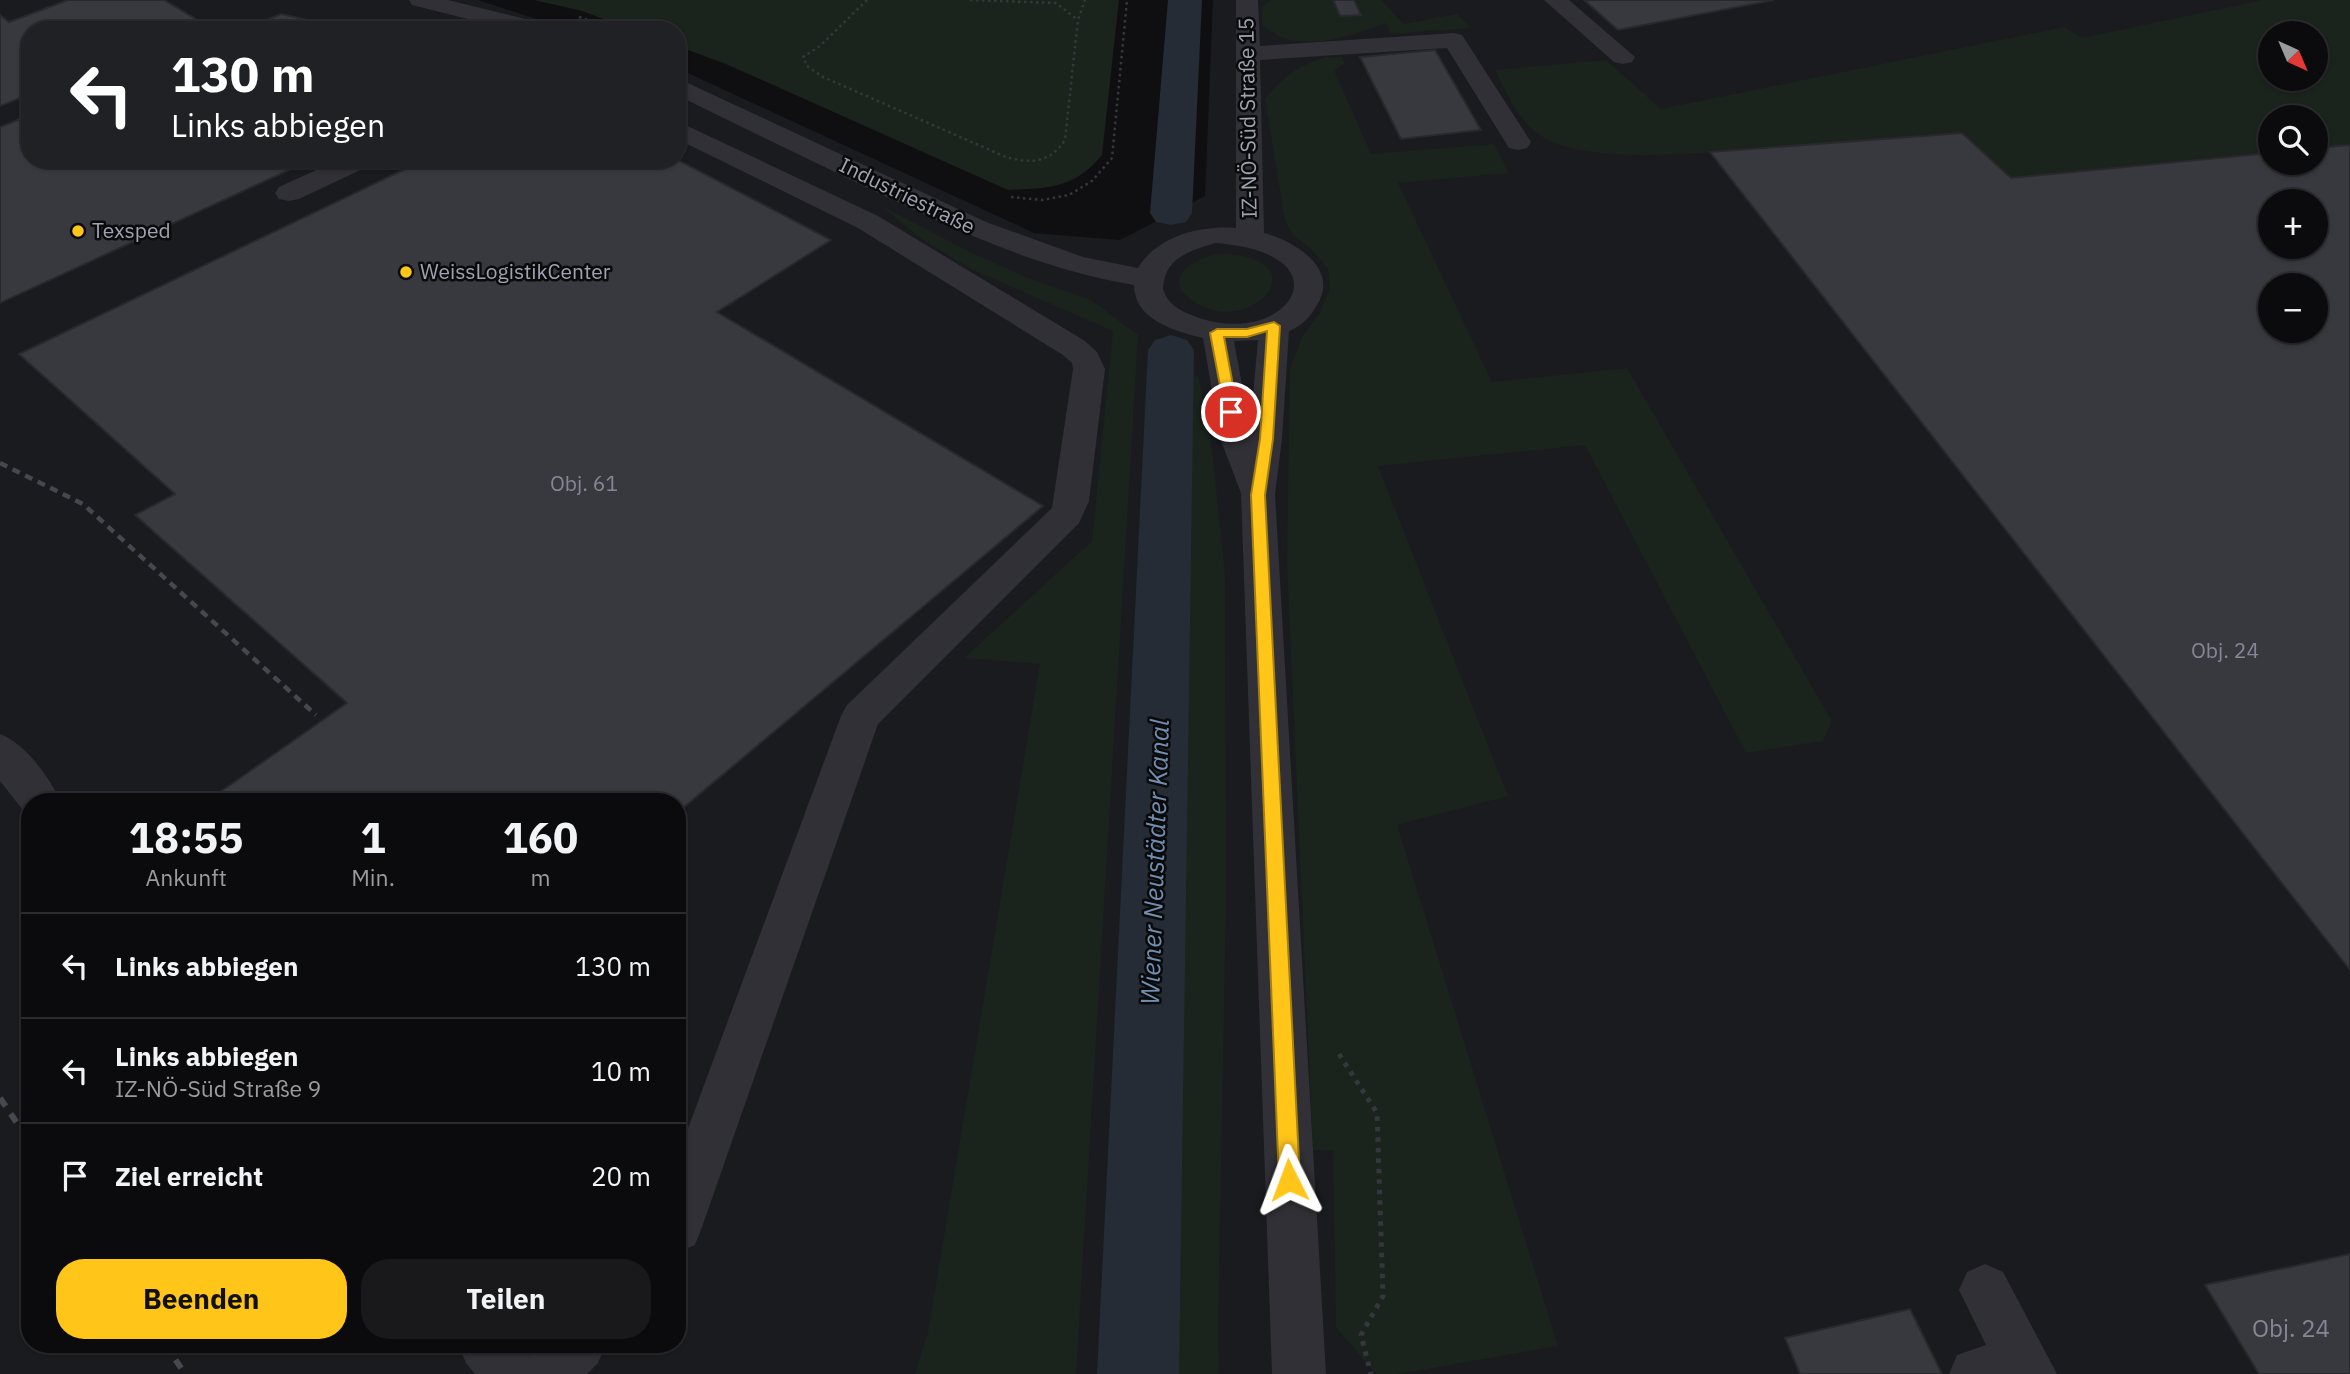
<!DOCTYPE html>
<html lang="de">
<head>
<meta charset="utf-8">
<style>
  body { margin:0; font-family:"IBM Plex Sans",sans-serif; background:#19191b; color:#f1f3f6; height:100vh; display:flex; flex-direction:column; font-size:26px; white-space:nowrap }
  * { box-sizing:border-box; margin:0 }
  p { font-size:23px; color:#9a9b9d }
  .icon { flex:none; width:38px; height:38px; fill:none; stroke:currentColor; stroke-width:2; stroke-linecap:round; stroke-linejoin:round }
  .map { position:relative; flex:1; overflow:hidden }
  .details { position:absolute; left:21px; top:793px; width:665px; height:560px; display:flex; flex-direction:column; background:#0b0b0d; border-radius:28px; box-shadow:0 2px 5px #0004,0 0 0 2px #2b2b2e }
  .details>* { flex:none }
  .top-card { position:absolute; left:21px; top:21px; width:665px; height:147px; border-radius:28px; box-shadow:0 2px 5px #0004,0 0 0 2px #2b2b2e; background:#202124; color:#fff; overflow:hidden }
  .needle { width:46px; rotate:136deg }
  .fabs { position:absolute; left:2258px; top:21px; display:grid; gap:14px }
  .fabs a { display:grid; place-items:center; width:70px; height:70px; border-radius:50%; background:#0b0b0d; box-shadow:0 2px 5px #0004,0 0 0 2px #2b2b2e; font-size:35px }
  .pin { position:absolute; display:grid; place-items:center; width:60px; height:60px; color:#fff; margin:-30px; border:4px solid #fff; border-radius:50%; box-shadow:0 2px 7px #0007 }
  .me { position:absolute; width:77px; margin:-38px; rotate:357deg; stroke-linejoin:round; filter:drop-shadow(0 0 5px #0008) }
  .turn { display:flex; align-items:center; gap:24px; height:147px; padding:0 35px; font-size:32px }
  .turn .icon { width:91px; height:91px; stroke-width:2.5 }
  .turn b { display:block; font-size:49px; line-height:60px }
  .eta { display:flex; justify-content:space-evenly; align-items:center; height:119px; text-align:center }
  .eta b { font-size:42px; font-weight:700; line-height:49px }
  .button { display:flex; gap:14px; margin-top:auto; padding:14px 35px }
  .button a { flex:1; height:80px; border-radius:28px; background:#ffc518; color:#111; font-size:28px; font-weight:700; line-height:80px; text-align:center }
  .button a+a { background:#19191b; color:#f1f3f6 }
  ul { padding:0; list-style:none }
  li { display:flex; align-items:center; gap:21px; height:105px; padding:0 35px; border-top:2px solid #2b2b2e }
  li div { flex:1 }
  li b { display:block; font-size:26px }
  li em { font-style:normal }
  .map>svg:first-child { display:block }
  .built { fill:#1a1b1e; fill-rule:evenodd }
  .green { fill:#1b231d; fill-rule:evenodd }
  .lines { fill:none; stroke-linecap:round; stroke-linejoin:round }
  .canal { fill:#252c35; fill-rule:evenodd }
  .building { fill:#38393f; stroke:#29292d; stroke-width:2; fill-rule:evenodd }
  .path-far1 { stroke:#36373d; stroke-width:2.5; stroke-dasharray:2.5 3.5; stroke-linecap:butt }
  .path { stroke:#36373d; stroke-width:5; stroke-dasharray:4.5 6; stroke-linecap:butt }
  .minor { fill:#303036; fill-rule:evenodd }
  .rail-far1 { stroke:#46484f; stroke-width:4.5; stroke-dasharray:8 6; stroke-linecap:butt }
  .rail { stroke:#46484f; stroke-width:6; stroke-dasharray:10 9; stroke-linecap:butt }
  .route { fill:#ffc518; stroke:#a68010; stroke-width:2 }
  .poi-dot { fill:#ffc518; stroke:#0a0a0b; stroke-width:2.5 }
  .labels { text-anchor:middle; stroke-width:5; stroke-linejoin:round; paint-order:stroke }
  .far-street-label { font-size:21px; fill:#9ea3b3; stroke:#0a0a0b }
  .far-poi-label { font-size:21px; fill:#9ea3b3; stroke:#0a0a0b; text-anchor:start }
  .number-label { font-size:21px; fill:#848896 }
  .near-number-label { font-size:24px; fill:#848896 }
  .water-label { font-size:26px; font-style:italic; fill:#718eb2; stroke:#0a0a0b }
</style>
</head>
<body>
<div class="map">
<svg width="2350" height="1374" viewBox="0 0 2350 1374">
  <rect width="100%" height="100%" fill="#0f0f11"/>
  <path class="built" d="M0 0H478L570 30H30V159H677V68L1034 233 1120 240 1205 196 1213 0H2350V1374H0ZM2270 33H2315V79H2270ZM2270 117H2315V163H2270ZM2270 201H2315V247H2270ZM2270 285H2315V331H2270ZM30 802H677V1344H30Z"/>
  <path class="green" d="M534 0H1119L1102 155C1074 189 1049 188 1008 190L726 64 677 46V30H633L582 11Z
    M1271 0H1381L1404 24 1457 14 1471 28 1391 34 1386 23C1347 37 1295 57 1262 24V7Z
    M2263 0H2350V145L2315 148V117H2270V153L2011 178 1962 133C1901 138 1841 142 1781 147 1722 151 1599 166 1548 140 1520 126 1509 97 1495 70L1606 60 1661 109 2064 27 2082 38ZM2270 33H2315V79H2270Z
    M1326 57H1342L1345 64 1334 70 1371 154 1494 144 1509 173 1398 183 1492 382 1627 368 1832 721 1823 741 1746 753 1585 445 1378 466 1508 796 1397 825 1558 1346 1398 1374H1376L1336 1327 1333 1150H1313L1287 562 1290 368 1302 337 1319 314 1330 289 1328 269 1312 250 1294 236 1285 221 1265 99C1284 76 1297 66 1326 57Z
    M880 205 970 252 1028 278 1091 300 1138 335 1076 1374H915L928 1332 1040 664 964 658 1092 541 1113 331 973 270 923 240Z
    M1217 254C1327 254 1249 346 1189 298 1161 276 1198 258 1217 254Z
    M1183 367 1199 378 1212 450 1225 574 1226 902 1218 1327 1219 1374H1152Z"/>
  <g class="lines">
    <path class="canal" d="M1168 0H1202L1192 213 1186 222 1171 225 1156 222 1150 213Z
      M1171 335 1187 340 1194 350 1179 1374H1097L1148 350 1155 340Z"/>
  </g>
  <path class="building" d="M68 0H164L206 25 194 30H30V94L0 106V15L9 22Z
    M1333 0H1354L1361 15 1340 16Z
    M1584 0H1774L1618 30Z
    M281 14 352 30H242Z
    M1435 50 1481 130 1401 139 1360 57Z
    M30 115V159H313L0 303V127Z
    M1962 133 2011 178 2270 153V163H2315V148L2350 145V970L1710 152ZM2270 201H2315V247H2270ZM2270 285H2315V331H2270Z
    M426 159H676L831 240 717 312 1043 506 677 813V802H206L347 703 135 515 175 494 19 354Z
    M2350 1254V1374H2259L2205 1285Z
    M1910 1309 1942 1374H1800L1785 1338Z"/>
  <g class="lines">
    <path class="path-far1" d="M867 0 820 46 803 57 807 66 823 77 1006 157C1031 164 1050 163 1065 140L1078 20 1085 0
      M970 0 1056 3 1078 20
      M579 17 618 30
      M1011 197 1042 200 1069 195 1092 181 1112 158 1127 0"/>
    <path class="path" d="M1339 1054 1377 1113 1383 1296 1361 1335 1371 1374"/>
    <path class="minor" d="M409 0H448L549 25 553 30H512L412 5Z
      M1236 0H1258L1260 46 1454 33 1462 35 1531 142 1527 148 1518 150 1509 148 1447 48 1260 60 1264 233C1295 241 1340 269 1317 305 1310 317 1302 326 1289 331L1282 439 1275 494 1326 1374H1272L1241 493 1220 438 1203 338C1175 331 1134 320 1134 285 1037 269 952 228 864 186 802 156 739 126 677 95V78L986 222 1083 257 1138 268C1157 236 1201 225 1236 228ZM1215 243C1353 253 1287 352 1194 316 1180 311 1167 304 1163 289 1164 258 1189 251 1215 243ZM1258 340 1250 428 1234 341Z
      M1544 0H1569L1635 57 1632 62 1623 64 1614 62Z
      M677 121 878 216 1085 341 1097 352 1105 369 1089 501 1079 523 878 724 702 1227 695 1245 677 1252V1158L841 716 847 705 1052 508 1073 369 1072 363 1063 355 858 228 677 139Z
      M340 159H375L371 165 299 199 289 201 279 199 275 193 279 187Z
      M0 734C25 743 50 778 61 802H30V816L26 814 0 781Z
      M1985 1264 2003 1272 2057 1374H1949L1957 1355 1986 1345 1959 1290 1967 1272Z
      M458 1344H520L530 1356 541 1344H606L598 1363 587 1374H475L466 1363Z"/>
    <path class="rail-far1" d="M0 463 83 504 316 715"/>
    <path class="rail" d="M0 1098 30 1142
      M165 1344 185 1374"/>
  </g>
  <path class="route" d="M1274 322 1280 326 1273 439 1265 495 1300 1180 1297 1187 1289 1190 1282 1187 1279 1180 1251 495 1260 439 1267 331 1247 337H1224L1238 412 1231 416 1225 412 1210 333 1217 329H1247Z"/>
  <g class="poi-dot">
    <circle cx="78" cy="231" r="7"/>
    <circle cx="406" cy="272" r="7"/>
  </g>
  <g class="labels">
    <g class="far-street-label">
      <text transform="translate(1248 118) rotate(-91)" y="7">IZ-NÖ-Süd Straße 15</text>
      <text transform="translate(907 196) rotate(26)" y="7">Industriestraße</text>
    </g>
    <g class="far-poi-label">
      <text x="92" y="238">Texsped</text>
      <text x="420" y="279">WeissLogistikCenter</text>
    </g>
    <g class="number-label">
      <text x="584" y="491">Obj. 61</text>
      <text x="2225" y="658">Obj. 24</text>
    </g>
    <g class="near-number-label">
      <text x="2291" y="1337">Obj. 24</text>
    </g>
    <g class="water-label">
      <text transform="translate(1155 862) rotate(-88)" y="9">Wiener Neustädter Kanal</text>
    </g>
  </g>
</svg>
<div class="fabs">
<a><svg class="needle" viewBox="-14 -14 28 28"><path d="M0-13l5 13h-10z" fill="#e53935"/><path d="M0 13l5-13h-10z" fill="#9a9b9d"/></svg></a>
<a><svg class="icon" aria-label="search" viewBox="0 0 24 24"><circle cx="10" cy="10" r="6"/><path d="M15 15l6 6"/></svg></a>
<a>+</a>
<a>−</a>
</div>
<div class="pin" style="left:1231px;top:412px;background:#d93025"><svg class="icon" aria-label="arrive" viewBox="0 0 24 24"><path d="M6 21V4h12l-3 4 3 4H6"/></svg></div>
<svg class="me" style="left:1289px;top:1180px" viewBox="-20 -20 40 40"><path d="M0-17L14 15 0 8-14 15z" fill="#ffc518" stroke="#fff" stroke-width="4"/></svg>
<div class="top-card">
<div class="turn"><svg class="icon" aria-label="left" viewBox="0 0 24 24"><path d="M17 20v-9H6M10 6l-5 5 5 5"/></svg><div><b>130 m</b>Links abbiegen</div></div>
</div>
<section class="details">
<div class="eta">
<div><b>18:55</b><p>Ankunft</p></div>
<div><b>1</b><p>Min.</p></div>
<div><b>160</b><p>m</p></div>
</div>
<ul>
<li><svg class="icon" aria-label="left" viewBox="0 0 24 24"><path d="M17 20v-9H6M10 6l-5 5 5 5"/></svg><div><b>Links abbiegen</b></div><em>130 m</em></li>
<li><svg class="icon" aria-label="left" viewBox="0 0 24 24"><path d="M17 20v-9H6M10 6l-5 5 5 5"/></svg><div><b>Links abbiegen</b><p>IZ-NÖ-Süd Straße 9</p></div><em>10 m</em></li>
<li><svg class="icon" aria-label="arrive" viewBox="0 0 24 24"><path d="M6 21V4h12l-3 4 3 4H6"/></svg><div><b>Ziel erreicht</b></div><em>20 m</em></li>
</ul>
<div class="button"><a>Beenden</a><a>Teilen</a></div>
</section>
</div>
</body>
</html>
